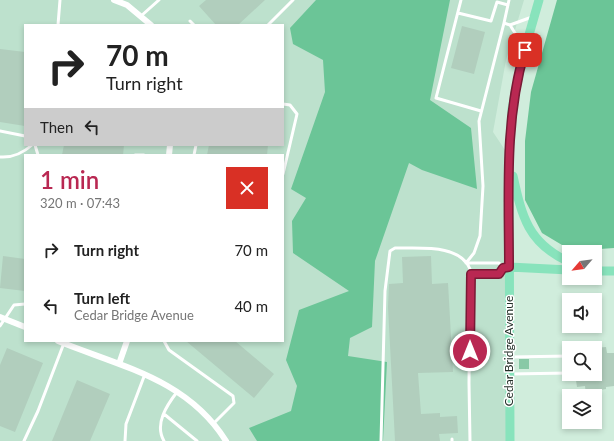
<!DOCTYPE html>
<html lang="en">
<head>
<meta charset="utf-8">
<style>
  body { margin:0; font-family:Lato,sans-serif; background:#f6f6f6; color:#222; height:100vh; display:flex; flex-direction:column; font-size:15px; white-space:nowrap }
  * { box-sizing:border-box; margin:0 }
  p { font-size:13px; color:#767676 }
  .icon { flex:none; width:22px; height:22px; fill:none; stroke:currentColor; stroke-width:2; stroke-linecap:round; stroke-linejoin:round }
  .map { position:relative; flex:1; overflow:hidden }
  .sheet { position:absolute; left:24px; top:154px; width:260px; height:188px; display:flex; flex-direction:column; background:#fff; border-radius:0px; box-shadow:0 2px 6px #0003 }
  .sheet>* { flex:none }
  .top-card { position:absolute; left:24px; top:24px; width:260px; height:122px; border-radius:0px; box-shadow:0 2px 6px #0003; background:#fff; color:#222; overflow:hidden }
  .needle { width:26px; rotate:242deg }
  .tools { position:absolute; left:562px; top:245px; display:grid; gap:8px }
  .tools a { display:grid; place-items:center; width:40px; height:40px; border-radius:0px; background:#fff; box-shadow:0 2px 6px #0003; font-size:20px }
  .pin { position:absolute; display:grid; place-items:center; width:34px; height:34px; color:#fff; margin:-17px; border-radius:8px; box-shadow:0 2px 6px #0006 }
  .me { position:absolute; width:44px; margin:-22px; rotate:0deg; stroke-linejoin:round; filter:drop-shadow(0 0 3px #0008) }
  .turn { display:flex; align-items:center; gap:14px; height:84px; padding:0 16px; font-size:18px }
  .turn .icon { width:52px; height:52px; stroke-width:2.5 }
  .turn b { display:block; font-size:28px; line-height:34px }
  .then { display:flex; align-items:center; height:38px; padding:0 16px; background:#0003; gap:8px; font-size:15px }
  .round { display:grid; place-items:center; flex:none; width:42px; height:42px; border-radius:0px; background:#f6f6f6 }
  .summary { display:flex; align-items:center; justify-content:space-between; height:68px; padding:0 16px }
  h1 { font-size:24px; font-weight:600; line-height:30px; color:#b92852 }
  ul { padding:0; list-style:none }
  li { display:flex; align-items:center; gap:12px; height:56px; padding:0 16px }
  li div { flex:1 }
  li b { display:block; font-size:15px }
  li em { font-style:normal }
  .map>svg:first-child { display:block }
  .built { fill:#bde1cd; fill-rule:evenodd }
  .green { fill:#88c9a6 }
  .forest { fill:#6bc597 }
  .building { fill:#b1cebd }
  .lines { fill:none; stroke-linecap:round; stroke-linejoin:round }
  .service { stroke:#fff; stroke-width:3 }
  .minor { stroke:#fff; stroke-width:6 }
  .primary { stroke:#88e3bc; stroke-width:9 }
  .route-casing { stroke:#781a35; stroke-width:10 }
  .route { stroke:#b92852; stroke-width:7 }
  .labels { text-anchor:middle; stroke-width:3; stroke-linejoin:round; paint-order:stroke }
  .street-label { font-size:12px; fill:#222e27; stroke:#fff }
</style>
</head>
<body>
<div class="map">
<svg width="614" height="441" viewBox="0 0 614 441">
  <rect width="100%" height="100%" fill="#d0eddc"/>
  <path class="built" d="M0 0H524L506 60 493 132 509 156 510 441H0ZM25 25H283V145H25ZM25 155H283V341H25Z"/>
  <path class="green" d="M519 359H529V369H519Z"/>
  <path class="forest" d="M316 0H450L430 100 471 128 477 189 422 170 409 163 375 261 372 327 350 338 348 356 387 362 383 441H257L249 428 291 411 297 386 286 360 299 310 349 291 293 253 292 221 306 198 291 189 325 92 323 60 293 44 290 28Z
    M557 0H614V248L572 251 542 233 525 200V141L531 92Z"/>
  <path class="building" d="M206 0H265L238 25H216L199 6Z
    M462 26 485 32 474 74 451 68Z
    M0 49 25 52V126L0 122Z
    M64 145H124L123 155H62Z
    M209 145H268L267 155H207Z
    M3 256 25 259V291L0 288Z
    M431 256 432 284 448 283 453 372 418 373 421 414 440 413V417L457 416 458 433 439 434 440 441H395L388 307 389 284 403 283 402 257Z
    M186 341H235L274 374 254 398Z
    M606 347 607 353H614V386L606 387V389L600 390 601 402 595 403V396H586L585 386 577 387 575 374H595V348Z
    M7 348 43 363 15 432 0 426V365Z
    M77 380 110 394 90 441H52Z"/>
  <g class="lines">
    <path class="service" d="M461 0 436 98 481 111
      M458 13 491 21 497 2 508 5
      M141 16 159 0
      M190 21 194 25
      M504 23 509 0
      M58 25 60 0
      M268 25 293 0
      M510 25 532 17
      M283 104 290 105 297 114 283 174
      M0 131 25 136
      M35 145 38 155
      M135 155H144
      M194 155 196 145
      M0 157C13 158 23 153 32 145
      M466 263 474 253 480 236 483 186 479 121 504 23 510 25 523 46
      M466 263H499L503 268
      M471 274H499L503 268
      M0 326 14 305 25 304
      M164 341 169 350 233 396 234 403 214 423
      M511 357 569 356
      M510 374 569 373
      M164 414 197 441
      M452 439V441
      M24 441 38 411 64 343
      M125 441 126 424 145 374
      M164 441C154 424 167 405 177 392
      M381 441 385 291 390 251 395 248C418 249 459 243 470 269L469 383 470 441"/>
    <path class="minor" d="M114 0 127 5 151 25
      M169 155 170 145
      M0 317 25 327
      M58 341C122 367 187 379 226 441
      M119 364 127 341"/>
    <path class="primary" d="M513 176C522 217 528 243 569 262
      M509 267 569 270
      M595 271H614
      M510 441 509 156 512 109 522 59 539 0"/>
  </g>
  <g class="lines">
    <g class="route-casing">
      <path id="route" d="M470 351 471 274H499L503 268 509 267C509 194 504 120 525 50"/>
    </g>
    <use href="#route" class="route"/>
  </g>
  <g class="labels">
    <g class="street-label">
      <text transform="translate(509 351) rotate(-90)" y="4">Cedar Bridge Avenue</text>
    </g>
  </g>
</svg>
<div class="tools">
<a><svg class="needle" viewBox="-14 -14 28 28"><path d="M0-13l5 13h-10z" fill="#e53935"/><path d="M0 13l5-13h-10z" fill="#767676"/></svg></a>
<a><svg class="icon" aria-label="sound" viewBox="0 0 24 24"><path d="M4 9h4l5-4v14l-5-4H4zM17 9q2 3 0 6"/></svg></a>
<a><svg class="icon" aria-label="search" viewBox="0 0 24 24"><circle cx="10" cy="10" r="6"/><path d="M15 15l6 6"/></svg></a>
<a><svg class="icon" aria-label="layers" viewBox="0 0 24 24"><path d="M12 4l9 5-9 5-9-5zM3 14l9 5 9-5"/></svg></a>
</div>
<div class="pin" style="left:525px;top:50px;background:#d93025"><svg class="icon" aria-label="arrive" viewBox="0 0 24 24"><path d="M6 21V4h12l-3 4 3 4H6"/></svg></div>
<svg class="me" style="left:470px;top:351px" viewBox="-20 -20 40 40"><circle r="17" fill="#b92852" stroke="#fff" stroke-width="3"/><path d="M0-11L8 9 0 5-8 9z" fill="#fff"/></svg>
<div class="top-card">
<div class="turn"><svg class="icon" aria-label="right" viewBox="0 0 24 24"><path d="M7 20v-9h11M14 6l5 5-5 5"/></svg><div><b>70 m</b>Turn right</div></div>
<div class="then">Then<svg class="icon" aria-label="left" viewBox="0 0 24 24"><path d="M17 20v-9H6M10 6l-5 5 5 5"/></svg></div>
</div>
<section class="sheet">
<div class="summary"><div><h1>1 min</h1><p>320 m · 07:43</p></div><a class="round" style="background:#d93025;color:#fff"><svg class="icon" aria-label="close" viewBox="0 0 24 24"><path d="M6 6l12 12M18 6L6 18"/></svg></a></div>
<ul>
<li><svg class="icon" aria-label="right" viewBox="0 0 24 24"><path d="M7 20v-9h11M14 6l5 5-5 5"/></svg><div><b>Turn right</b></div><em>70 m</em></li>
<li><svg class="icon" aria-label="left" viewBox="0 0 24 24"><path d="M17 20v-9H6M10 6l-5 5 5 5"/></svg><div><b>Turn left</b><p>Cedar Bridge Avenue</p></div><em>40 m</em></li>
</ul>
</section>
</div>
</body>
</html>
